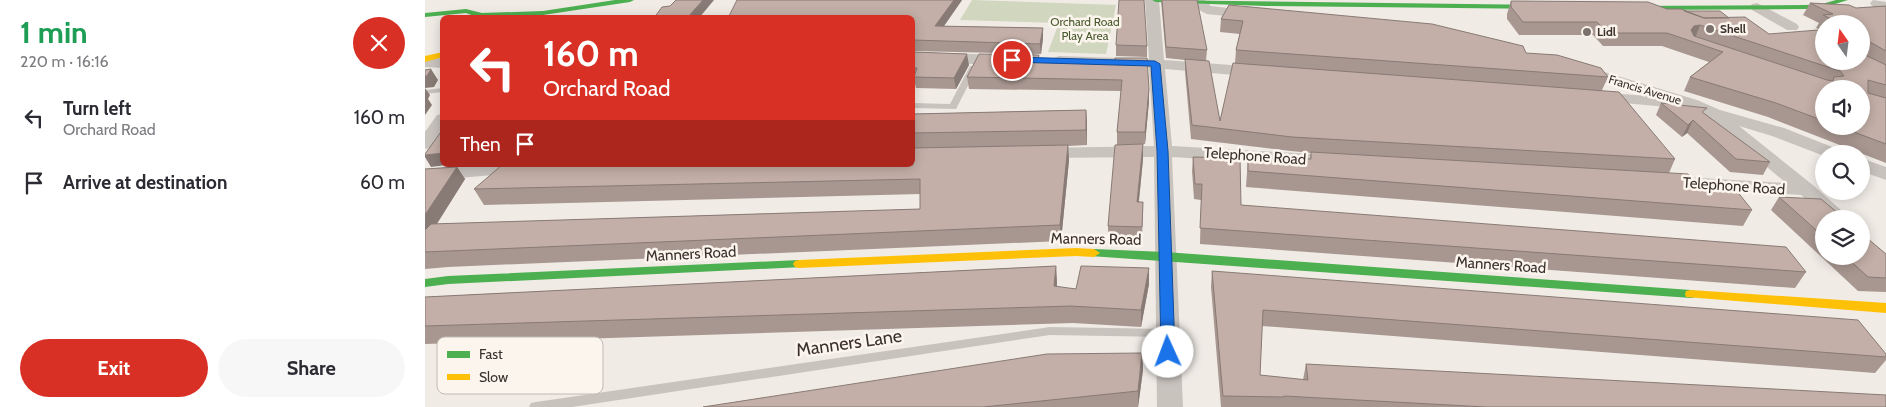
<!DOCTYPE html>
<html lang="en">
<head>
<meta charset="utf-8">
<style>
  body { margin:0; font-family:Cabin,sans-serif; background:#f7f7f7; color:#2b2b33; height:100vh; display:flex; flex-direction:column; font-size:19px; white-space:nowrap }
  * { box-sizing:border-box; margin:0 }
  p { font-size:16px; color:#7c7c81 }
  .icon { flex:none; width:28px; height:28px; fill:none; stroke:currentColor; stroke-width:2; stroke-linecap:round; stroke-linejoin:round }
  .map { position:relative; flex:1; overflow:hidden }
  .side { display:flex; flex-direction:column; background:#fff; width:425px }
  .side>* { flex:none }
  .top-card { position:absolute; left:15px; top:15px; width:475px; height:152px; border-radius:8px; box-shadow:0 2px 12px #0003; background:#d93025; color:#fff; overflow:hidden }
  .needle { width:32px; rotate:346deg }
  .buttons { position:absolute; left:1390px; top:15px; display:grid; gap:10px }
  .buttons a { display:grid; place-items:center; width:55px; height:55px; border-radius:50%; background:#fff; box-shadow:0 2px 12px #0003; font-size:25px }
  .pin { position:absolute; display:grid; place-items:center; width:42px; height:42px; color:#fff; margin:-21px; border:2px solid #fff; border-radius:50%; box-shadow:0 1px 5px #0007 }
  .me { position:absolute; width:55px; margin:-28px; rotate:358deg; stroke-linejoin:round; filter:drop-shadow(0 0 4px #0008) }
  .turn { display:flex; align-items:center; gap:18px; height:105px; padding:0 20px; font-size:22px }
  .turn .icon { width:65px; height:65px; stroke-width:2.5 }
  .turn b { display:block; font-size:35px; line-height:42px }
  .then { display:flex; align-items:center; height:48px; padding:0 20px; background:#0003; gap:10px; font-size:19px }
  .round { display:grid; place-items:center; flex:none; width:52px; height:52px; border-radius:26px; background:#f7f7f7 }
  .summary { display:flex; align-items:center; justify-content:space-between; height:85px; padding:0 20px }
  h1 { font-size:30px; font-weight:700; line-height:38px; color:#1e9e55 }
  .action { display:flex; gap:10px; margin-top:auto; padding:10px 20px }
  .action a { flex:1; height:58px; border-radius:30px; background:#d93025; color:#fff; font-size:20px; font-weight:700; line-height:58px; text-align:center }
  .action a+a { background:#f7f7f7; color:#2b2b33 }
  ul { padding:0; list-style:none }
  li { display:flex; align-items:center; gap:15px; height:65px; padding:0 20px }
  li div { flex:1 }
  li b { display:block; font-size:19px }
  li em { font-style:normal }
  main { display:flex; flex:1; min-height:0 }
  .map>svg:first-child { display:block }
  .green { fill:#d1d6bf }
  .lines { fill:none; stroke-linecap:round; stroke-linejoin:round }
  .lane { fill:#c9c3be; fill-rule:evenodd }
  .street { fill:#c9c3be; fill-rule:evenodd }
  .fast { fill:#4caf50; fill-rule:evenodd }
  .slow { fill:#ffc107; fill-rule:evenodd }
  .wall { fill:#a89690; fill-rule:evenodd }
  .shaded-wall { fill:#887a75 }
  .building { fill:#c3afa7; stroke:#887a75; fill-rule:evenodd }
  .route { fill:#1a73e8; stroke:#114b97 }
  .poi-dot { fill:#7a716c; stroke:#fbf5ee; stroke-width:2 }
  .labels { text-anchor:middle; stroke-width:5; stroke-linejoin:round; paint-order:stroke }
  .far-park-label { font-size:12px; fill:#4a5a2e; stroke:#fbf5ee }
  .far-poi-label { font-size:12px; font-weight:bold; fill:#3b302b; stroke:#fbf5ee; text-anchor:start }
  .far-street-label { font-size:12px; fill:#3b302b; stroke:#fbf5ee }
  .street-label { font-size:15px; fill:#3b302b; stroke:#fbf5ee }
  .near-street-label { font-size:18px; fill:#3b302b; stroke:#fbf5ee }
  .key { fill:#fbf5ee; stroke:#c1bab4; stroke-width:1 }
  .key-label { font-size:14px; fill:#3b302b }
</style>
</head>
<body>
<main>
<section class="side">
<div class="summary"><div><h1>1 min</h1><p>220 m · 16:16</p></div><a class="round" style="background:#d93025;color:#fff"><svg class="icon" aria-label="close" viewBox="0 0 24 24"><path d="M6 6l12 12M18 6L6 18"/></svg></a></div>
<ul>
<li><svg class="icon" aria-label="left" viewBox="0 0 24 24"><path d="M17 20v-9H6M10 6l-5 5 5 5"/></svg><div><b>Turn left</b><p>Orchard Road</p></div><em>160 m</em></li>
<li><svg class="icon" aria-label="arrive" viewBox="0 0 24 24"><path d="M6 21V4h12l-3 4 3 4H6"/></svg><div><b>Arrive at destination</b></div><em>60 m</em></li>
</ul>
<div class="action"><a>Exit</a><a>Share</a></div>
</section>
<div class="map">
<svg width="1461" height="407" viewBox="0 0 1461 407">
  <rect width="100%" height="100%" fill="#f0ebe5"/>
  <path class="green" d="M547 0 691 5 681 54 623 52 634 23 535 20Z"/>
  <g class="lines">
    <path class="lane" d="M545 66H551L552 68 531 109 488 108V103L525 104Z
      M18 88V92L0 94V90Z
      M625 327 742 329 746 330 748 333 746 336 742 337 625 335 147 407H104L106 403 111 402Z"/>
    <path class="street" d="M720 0H734L739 60 833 67 839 69 841 72 839 75 833 77 740 69 747 146 905 155 912 157 914 161 912 165 905 167 747 157 758 407H732L729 157 617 158 611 157 608 153 611 149 617 148 729 146 724 68 634 66 629 64 626 61 629 58 634 56 724 59Z
      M769 0H780L786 6 828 11 835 15 828 19 782 14C776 12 771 7 767 2Z
      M1448 0 1461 2V11L1447 6 1445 3Z
      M1332 3 1372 24 1374 27 1372 30H1362L1327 10 1325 7 1327 4Z
      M488 52 578 55 583 57 586 60 583 63 578 65 488 62Z
      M0 57 18 58V68L0 67Z
      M1156 65 1272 100 1295 110 1359 128 1415 150 1418 154H1399V156L1347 136 1314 126 1389 186 1426 219H1403L1376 195 1236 186 1233 182 1236 178 1243 176 1361 183 1281 116 1263 109 1167 100 1165 97 1167 94 1173 92 1222 96 1151 73 1148 70 1151 67Z
      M18 114V132L6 148 0 149V132L12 115Z
      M1436 158 1461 167V180L1436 171Z
      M49 165H122L120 169 113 171 0 181V169Z"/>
    <path class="fast" d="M190 0H209L205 2 118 15 54 18 41 13 0 17V13L41 9 57 13 118 11Z
      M727 0 1122 5 1126 7 1122 9 840 6 731 2Z
      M1411 0H1423L1397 8 1381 9 1200 10 1196 8 1200 6 1381 5 1397 4Z
      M669 249 740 252 1266 290 1271 291 1272 294 1271 297 1266 298 665 256 663 253Z
      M374 260 378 261 380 264 378 267 23 284 0 287V279L23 276Z"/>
    <path class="slow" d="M18 52V57L0 62V56Z
      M651 248 669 249 675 253 669 257 651 256 374 268 370 267 368 264 370 261 374 260Z
      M1266 290 1461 303V313L1261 297 1260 294 1261 291Z"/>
  </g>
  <path class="wall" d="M312 0H537L519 26 618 28V38L616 54 488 51V18Z
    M736 0 782 50 781 61 795 121 810 63 811 50 815 34 795 32 796 19 804 5 1101 53 1183 77 1177 90 1250 159 1244 173 1273 187 1327 210 1318 226 821 187 823 158 885 159 886 153 866 151 766 139 760 72V60L741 58Z
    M1086 1 1242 9 1259 11 1304 18 1344 34 1399 61 1436 24H1399V31L1391 28 1394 23 1378 15 1385 3 1431 8 1461 6V163L1343 117 1259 91 1265 77 1284 62 1237 46H1178L1168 35H1094L1082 19V14ZM1399 89 1436 126H1399Z
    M691 45 722 46V57L691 56Z
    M488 52 544 65 531 89 491 88 489 79H488Z
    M614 55V60L689 63 724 89V101L720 144 692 145V132L696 91 544 89 542 77Z
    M1236 103 1280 114 1345 162 1338 175 1305 172 1262 133 1257 137 1231 115Z
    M661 110 662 124V145L643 146 644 160 636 241 23 267 0 269V169L32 167 40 179 12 224 495 209V194L59 205 49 189 488 165V114Z
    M718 144V159L714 202H718L717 243 683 242V226Z
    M768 157 816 205 1381 272 1370 288 775 244 776 200 769 199 767 171Z
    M1354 197 1399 219V256H1436L1461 254V292L1433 291 1346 210Z
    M631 266 632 287 651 289 724 268V284L716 327 648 323 0 344V297Z
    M787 271 1461 354V360L1450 373 837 326 835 375 878 380 881 364 1461 407H796L786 287Z
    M717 353 718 370 713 407H278Z"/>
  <path class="shaded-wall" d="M278 0H289L274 18H262Z
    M529 0H537L512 36 510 26Z
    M1275 25 1270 38 1266 30 1269 26Z
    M618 28V38L616 54 615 44Z
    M1445 42 1437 55H1436V47L1442 43Z
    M542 54 544 65 531 89 529 78Z
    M6 69 13 80 9 87 0 88 5 95 3 99 7 105 0 115V76Z
    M724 89V101L720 144V132Z
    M661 110 662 124V145L661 130Z
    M1268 120 1262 133 1257 137 1263 125Z
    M718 144V159L712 217V202Z
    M643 145 644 160 636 241 635 225Z
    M18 153V165H21L6 167 0 157V155Z
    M32 167 40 179 0 242V215Z
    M631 266 632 283 630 303 629 286Z
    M724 268V284L716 327V310Z
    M717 353 718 370 713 407V391Z"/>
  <path class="building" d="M251 0H278L262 18H229L237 7 245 6Z
    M312 0H529L510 26 618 28 615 44 488 40V18H303Z
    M694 0H719L722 46 691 45Z
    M737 0H772L782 50 741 47Z
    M1086 1 1223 2 1242 9H1256L1279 18 1320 17 1344 34 1393 30 1399 33V61H1436V53L1461 65V85L1443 80V93L1461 98V144L1413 126H1436V89H1399V121L1351 103 1265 77 1298 52 1242 33H1183L1172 22H1098L1086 7ZM1275 25 1415 71 1419 76 1409 77 1408 81 1402 80 1269 36 1266 30 1269 26Z
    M1385 3 1424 5 1431 8 1461 6V51L1445 42 1442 43V46L1436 47V24H1416L1398 15 1408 14Z
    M804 5 1007 24 1098 46 1101 53 1132 55 1176 68 1183 77 811 50 818 21 796 19Z
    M1259 11H1295L1304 18H1279Z
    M488 52 542 54 529 78 489 77 492 68H488Z
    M554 54 614 55 613 60 689 63 690 58H722L724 89 720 132H692L697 80 542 77Z
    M760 59 784 61 795 121 808 63 1194 92 1250 159 867 137 767 125Z
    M6 69 2 76H0V70Z
    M1236 103 1282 108 1277 112 1345 162 1311 159 1268 120 1263 125Z
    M661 110V130L488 133V114Z
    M18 129V153L0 155V154Z
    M718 144 712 202H718L717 227 683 226 690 145Z
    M643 145 635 225 0 252V230L6 224 495 209V179L49 189 77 165H488V148Z
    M886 152 1263 174 1273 187 1311 190 1327 210 823 171V158L886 159Z
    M768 157 815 158 816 205 1361 247 1381 272 775 228 777 184H770Z
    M32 167 0 215V169Z
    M1354 197 1396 199 1420 219H1399V237Z
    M1436 233 1461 254V278L1443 277 1420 256H1436Z
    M631 266 629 286 651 289 656 266 724 268 716 310 646 306 0 326V297Z
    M787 271 1433 320 1461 354V357L838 310 835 375 883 380 881 364 1461 395V407H1061L859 396 858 397 798 396Z
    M717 353 713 391 558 407H278L622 354Z"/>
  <path class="route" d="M587 57 730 61 735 64 743 151 750 352 748 355 743 357 738 355 736 352 732 151 726 66 584 62 583 60Z"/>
  <g class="poi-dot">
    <circle cx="1285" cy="29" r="5"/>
    <circle cx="1162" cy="32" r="5"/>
  </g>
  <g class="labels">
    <g class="far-park-label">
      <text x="660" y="26">Orchard Road<tspan x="660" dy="14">Play Area</tspan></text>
    </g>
    <g class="far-poi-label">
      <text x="1295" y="33">Shell</text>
      <text x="1172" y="36">Lidl</text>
    </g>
    <g class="far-street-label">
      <text transform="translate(1220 90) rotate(17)" y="4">Francis Avenue</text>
    </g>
    <g class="street-label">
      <text transform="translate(830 156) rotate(4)" y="5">Telephone Road</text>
      <text transform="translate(1309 186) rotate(4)" y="5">Telephone Road</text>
      <text transform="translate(671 239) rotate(1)" y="5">Manners Road</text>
      <text transform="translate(266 254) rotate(-3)" y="5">Manners Road</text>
      <text transform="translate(1076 265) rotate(4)" y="5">Manners Road</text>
    </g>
    <g class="near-street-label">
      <text transform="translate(424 343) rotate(-8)" y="6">Manners Lane</text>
    </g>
  </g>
  <rect x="12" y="337" width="166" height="57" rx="8" class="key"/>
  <rect x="22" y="351" width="23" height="7" fill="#4caf50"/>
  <rect x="22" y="374" width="23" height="6" fill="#ffc107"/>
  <g class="key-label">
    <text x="54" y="359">Fast</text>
    <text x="54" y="382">Slow</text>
  </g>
</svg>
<div class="buttons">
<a><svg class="needle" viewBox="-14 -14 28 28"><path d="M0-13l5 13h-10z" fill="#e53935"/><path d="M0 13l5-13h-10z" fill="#7c7c81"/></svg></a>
<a><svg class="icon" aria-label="sound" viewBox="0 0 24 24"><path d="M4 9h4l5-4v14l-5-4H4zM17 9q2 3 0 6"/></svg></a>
<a><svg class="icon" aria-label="search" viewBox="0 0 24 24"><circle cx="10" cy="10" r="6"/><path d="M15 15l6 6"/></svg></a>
<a><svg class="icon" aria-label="layers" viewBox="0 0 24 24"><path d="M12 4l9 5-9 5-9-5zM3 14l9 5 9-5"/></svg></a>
</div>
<div class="pin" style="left:587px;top:60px;background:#d93025"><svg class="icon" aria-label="arrive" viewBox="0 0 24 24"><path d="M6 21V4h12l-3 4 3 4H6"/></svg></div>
<svg class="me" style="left:743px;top:352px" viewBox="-20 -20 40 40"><circle r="19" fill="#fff"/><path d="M0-13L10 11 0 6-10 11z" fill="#1a73e8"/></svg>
<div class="top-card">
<div class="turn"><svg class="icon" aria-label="left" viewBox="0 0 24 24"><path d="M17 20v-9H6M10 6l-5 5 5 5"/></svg><div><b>160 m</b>Orchard Road</div></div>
<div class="then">Then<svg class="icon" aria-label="arrive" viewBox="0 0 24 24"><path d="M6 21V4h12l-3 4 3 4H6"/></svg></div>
</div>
</div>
</main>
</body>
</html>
